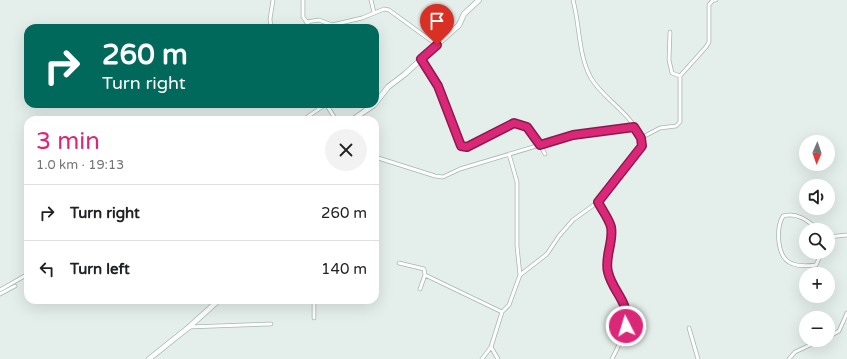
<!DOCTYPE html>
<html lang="en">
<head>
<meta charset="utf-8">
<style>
  body { margin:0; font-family:"Varela Round",sans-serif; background:#f2f2f2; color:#202124; height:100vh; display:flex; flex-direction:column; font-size:15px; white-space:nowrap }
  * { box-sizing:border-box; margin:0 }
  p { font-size:13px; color:#757577 }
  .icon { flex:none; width:22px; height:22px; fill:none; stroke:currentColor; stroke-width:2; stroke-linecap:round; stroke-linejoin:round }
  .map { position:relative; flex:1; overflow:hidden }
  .details { position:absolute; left:24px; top:116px; width:355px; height:188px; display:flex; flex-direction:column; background:#fff; border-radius:12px; box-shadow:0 4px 16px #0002 }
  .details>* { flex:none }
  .banner { position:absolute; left:24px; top:24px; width:355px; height:84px; border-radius:12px; box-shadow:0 4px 16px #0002; background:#00695c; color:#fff; overflow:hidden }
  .needle { width:26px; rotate:182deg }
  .tools { position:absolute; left:799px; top:135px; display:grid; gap:8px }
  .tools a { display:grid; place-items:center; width:36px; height:36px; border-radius:50%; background:#fff; box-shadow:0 4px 16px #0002; font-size:20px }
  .pin { position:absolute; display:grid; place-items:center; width:34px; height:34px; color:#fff; margin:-41px -17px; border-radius:50% 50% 50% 0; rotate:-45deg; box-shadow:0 0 4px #0007 }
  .pin .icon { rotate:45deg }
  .me { position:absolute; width:44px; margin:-22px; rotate:355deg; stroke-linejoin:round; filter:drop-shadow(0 0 3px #0008) }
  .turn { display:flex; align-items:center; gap:14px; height:84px; padding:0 12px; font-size:18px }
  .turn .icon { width:52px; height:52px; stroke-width:2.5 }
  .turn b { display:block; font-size:28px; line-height:34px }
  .round { display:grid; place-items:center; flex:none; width:42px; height:42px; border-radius:21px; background:#f2f2f2 }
  .overview { display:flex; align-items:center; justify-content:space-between; height:68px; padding:0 12px }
  h1 { font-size:24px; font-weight:600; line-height:30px; color:#db2777 }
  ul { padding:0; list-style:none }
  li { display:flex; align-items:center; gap:12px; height:56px; padding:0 12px; border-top:1px solid #e0e0e0 }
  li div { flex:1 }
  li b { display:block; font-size:15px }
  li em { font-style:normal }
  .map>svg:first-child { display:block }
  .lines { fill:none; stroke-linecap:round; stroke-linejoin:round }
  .street-casing { stroke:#a6b7b1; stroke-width:4.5 }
  .secondary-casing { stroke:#a2bab2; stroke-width:6 }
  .street { stroke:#fff; stroke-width:3 }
  .secondary { stroke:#fff; stroke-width:4.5 }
  .route-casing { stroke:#8e194d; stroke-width:10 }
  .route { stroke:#db2777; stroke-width:7 }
</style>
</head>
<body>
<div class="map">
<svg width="847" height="359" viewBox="0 0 847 359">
  <rect width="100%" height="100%" fill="#e4eeea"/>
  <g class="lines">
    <g class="street-casing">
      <path id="street" d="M303 0V17L311 28
        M371 0 374 13
        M306 22 319 20 332 25 362 18 384 9 389 10 437 45
        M271 28 270 19 273 0
        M670 32 669 60 672 73 680 76
        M421 59 438 86 461 145 467 147 514 123C530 124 538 141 545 154
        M326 104 336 120
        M364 104 367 110
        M303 120 326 104
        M641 138 660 128 676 126 680 122V76L706 47 709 42V5L713 0H716
        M509 154 517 182V246L520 275
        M375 157 435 176 443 177 460 169 573 135 634 127
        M598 202C602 210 609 218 611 226 614 241 607 255 607 269 607 278 615 286 619 293 633 316 623 338 612 359
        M819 230C808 221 798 212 783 216 776 228 776 259 793 264 801 267 809 266 816 265L822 252
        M828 237 847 235
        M399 263 424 269 425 275 502 312
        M420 289 425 275
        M0 290 28 274
        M0 294 15 286
        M314 318V300
        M189 327 271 324
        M689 328 698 359
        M828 337 839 331 847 313
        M491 347 498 359
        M482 359 491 347 502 312 509 305 520 275 547 254 559 236 573 220 598 202 642 146C639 117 604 101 591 78 578 55 580 25 573 0
        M789 359 795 352 821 340"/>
    </g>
    <g class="secondary-casing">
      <path id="secondary" d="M352 120 374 105 388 87 405 74 459 25 464 14 479 0
        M149 359 189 327 219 300"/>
    </g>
    <use href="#street" class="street"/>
    <use href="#secondary" class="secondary"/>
  </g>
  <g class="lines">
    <g class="route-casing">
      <path id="route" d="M437 45 421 59 438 86 461 146 467 147 514 123 527 127 540 145 573 135 634 127 641 138 642 146 598 202C602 210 609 219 611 227 614 241 604 258 608 272 613 293 630 301 626 326"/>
    </g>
    <use href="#route" class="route"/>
  </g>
</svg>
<div class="tools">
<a><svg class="needle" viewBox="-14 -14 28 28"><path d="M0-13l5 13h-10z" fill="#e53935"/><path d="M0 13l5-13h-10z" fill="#757577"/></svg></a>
<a><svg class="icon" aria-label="sound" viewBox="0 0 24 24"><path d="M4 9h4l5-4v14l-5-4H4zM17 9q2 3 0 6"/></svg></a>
<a><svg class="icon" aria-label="search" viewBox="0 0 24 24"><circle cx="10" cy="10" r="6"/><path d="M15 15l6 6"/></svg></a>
<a>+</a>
<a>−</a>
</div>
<div class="pin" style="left:437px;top:45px;background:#d93025"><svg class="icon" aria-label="arrive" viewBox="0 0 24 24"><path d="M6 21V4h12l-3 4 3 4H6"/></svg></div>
<svg class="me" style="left:626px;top:326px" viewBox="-20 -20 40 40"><circle r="17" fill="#db2777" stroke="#fff" stroke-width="3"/><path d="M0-11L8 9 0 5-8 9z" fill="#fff"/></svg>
<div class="banner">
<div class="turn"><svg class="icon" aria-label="right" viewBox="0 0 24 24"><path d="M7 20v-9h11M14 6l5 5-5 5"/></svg><div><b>260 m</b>Turn right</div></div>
</div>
<section class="details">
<div class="overview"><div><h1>3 min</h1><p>1.0 km · 19:13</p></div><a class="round"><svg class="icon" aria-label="close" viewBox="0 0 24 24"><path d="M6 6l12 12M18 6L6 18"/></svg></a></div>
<ul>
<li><svg class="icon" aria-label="right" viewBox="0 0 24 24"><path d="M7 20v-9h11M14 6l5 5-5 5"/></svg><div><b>Turn right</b></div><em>260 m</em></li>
<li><svg class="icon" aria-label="left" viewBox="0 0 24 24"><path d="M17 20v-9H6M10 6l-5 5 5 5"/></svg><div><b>Turn left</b></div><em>140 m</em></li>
</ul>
</section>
</div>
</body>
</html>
